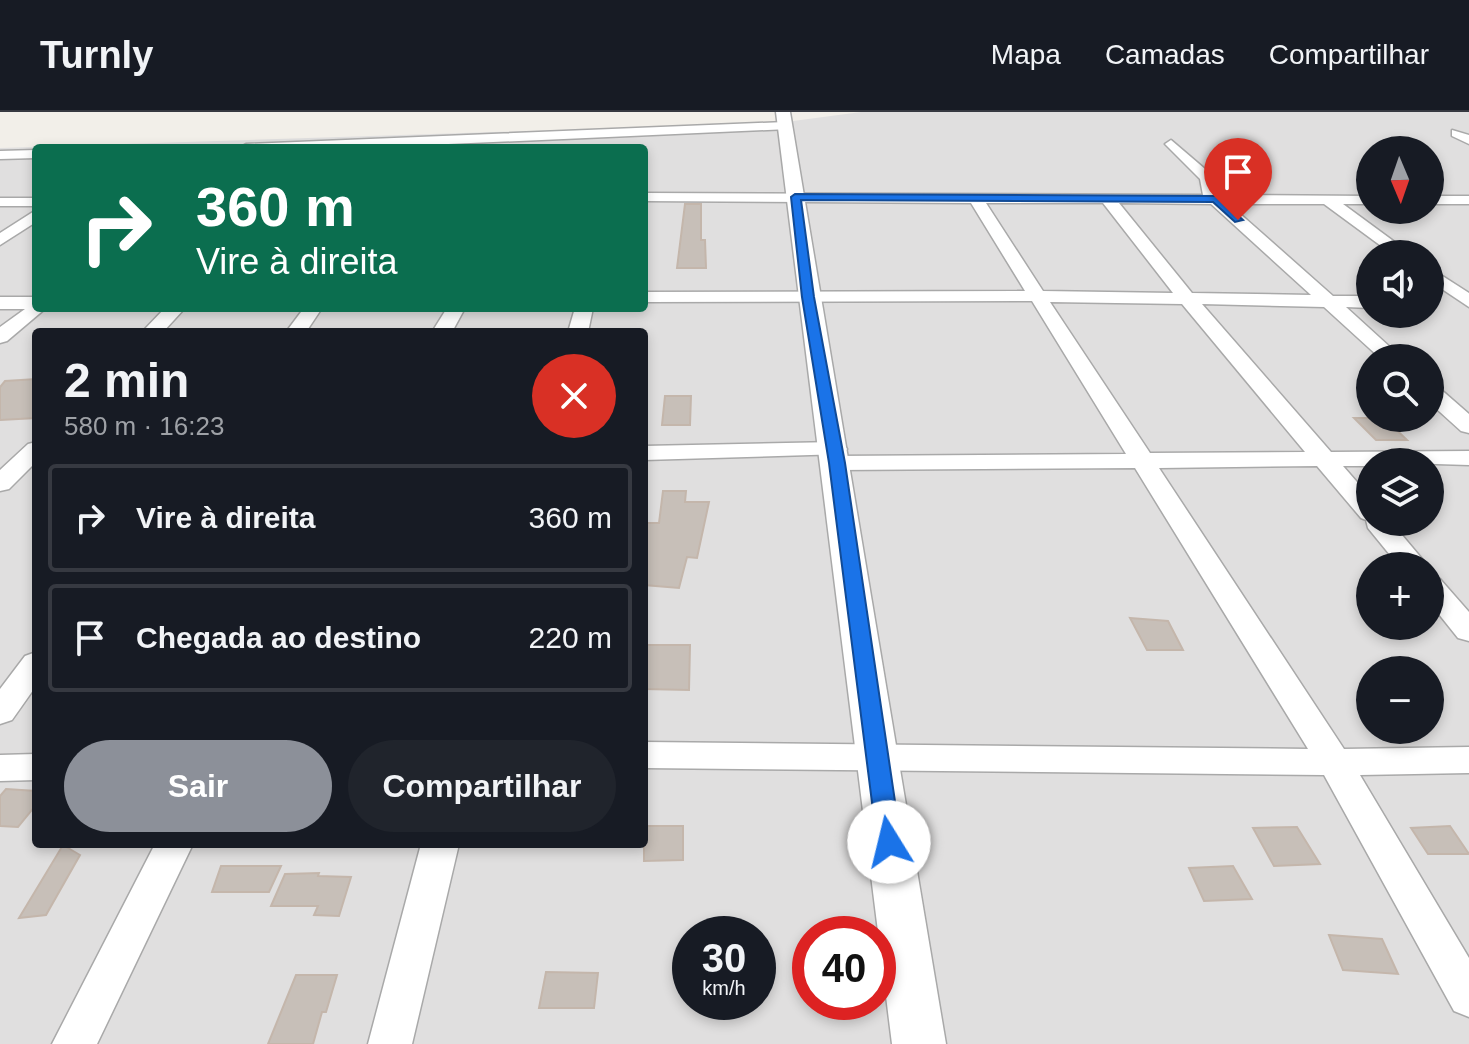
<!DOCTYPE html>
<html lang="pt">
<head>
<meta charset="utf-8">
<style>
  body { margin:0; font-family:Helvetica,sans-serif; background:#20242c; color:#f1f3f6; height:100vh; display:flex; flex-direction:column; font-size:30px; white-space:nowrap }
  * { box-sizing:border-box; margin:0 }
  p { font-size:26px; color:#9ea1a6 }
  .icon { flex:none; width:44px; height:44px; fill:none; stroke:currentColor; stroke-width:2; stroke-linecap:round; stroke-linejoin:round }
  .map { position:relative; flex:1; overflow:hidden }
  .sheet { position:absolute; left:32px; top:216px; width:616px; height:520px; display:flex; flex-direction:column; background:#171b24; border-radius:8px; box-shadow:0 4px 12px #0003 }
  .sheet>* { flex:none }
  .guide { position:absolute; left:32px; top:32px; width:616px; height:168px; border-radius:8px; box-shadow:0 4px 12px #0003; background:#0b6e4f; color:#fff; overflow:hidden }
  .needle { width:52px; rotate:178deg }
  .fabs { position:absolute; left:1356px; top:24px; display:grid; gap:16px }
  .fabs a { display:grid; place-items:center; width:88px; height:88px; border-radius:50%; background:#171b24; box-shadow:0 4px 12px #0003; font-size:40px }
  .speed { position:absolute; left:672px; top:804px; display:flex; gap:16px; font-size:40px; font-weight:700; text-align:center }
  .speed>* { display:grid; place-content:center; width:104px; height:104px; border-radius:50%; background:#171b24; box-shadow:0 4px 12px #0003; line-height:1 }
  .speed small { font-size:20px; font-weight:400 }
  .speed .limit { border:12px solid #d22; background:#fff; color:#111 }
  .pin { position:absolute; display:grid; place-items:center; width:68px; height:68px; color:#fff; margin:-82px -34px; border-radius:50% 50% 50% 0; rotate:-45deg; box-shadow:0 0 8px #0007 }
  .pin .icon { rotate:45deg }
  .me { position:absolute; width:88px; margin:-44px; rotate:351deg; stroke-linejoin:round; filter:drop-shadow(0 0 6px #0008) }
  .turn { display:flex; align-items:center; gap:28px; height:168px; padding:0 32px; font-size:36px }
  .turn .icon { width:104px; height:104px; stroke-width:2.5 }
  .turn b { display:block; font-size:56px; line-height:68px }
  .round { display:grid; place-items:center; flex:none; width:84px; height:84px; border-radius:42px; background:#20242c }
  .overview { display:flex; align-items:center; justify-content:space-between; height:136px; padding:0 32px }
  h1 { font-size:48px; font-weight:700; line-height:60px }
  .button { display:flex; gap:16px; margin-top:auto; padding:16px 32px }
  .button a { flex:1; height:92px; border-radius:48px; background:#8c9099; color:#fff; font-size:32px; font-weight:700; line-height:92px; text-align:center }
  .button a+a { background:#20242c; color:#f1f3f6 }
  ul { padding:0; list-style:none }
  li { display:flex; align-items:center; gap:24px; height:108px; margin:0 16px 12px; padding:0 16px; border:4px solid #363941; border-radius:8px }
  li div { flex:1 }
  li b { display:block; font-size:30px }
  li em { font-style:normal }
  header { display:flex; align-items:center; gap:48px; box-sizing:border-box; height:112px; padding:0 40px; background:#171b24; border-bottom:2px solid #363941 }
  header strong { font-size:38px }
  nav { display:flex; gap:44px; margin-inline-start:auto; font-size:28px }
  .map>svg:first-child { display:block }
  .residential { fill:#e0dfdf; fill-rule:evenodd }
  .building { fill:#c7bfb8; stroke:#c4b6ab; stroke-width:2 }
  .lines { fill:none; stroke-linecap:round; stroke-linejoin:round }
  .minor-casing { stroke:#a9a9a9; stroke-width:3 }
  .tertiary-casing { stroke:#a9a9a9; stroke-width:3 }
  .minor { fill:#fff; fill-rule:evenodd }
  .tertiary { fill:#fff; fill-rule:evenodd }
  .route { fill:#1a73e8; stroke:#114b97; stroke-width:2 }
</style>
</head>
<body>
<header>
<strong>Turnly</strong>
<nav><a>Mapa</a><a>Camadas</a><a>Compartilhar</a></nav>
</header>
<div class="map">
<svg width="1469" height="932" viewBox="0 0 1469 932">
  <rect width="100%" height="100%" fill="#f2efe9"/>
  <path class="residential" d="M861 0H1469V932H0V36L778 11ZM36 36H644V196H36ZM1370 38H1430V98H1370ZM1370 142H1430V202H1370ZM36 220H644V732H36ZM1370 246H1430V306H1370ZM1370 350H1430V410H1370ZM1370 454H1430V514H1370ZM1370 558H1430V618H1370ZM690 822H758V890H690ZM810 822H878V890H810Z"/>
  <path class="building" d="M685 92H701V128H705L706 156H677Z
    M36 267V306L0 308V275L5 269Z
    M665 284H691L690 313H662Z
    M1354 306H1384L1407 328H1376Z
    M663 379H686L685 390H709L697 446 687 445 679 476 644 473V411H659Z
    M1130 506 1168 509 1183 538H1147Z
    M644 533H690L689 578 644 577Z
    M6 677 36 679V693L18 715 0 714V684Z
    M644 714H683V748L644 749Z
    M1450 714 1469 742H1428L1411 716Z
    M1297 715 1320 752 1274 754 1253 716Z
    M63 733 80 743 46 803 19 806Z
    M221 754H281L269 780H212Z
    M1233 754 1252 787 1204 789 1189 756Z
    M319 761 318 764 351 765 339 804 314 803 318 794H271L285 762Z
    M1329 823 1382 827 1398 862 1343 858Z
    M546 860 598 861 594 896H539Z
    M296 863H337L326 900H322L313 932H268Z"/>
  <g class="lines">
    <g class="minor-casing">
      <path id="minor" d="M785 10 789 11V17L358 36H239L246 32Z
        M1452 18 1469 23V32L1452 24Z
        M1171 28 1212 63 1219 83 1370 84V92H1343L1411 142H1392L1324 92H1229L1333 184H1370V196L1346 195 1402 246H1380L1324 195 1202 192 1331 340 1469 339V353L1370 350V354H1343L1370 385V410H1391L1428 454H1399L1368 416 1366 408 1361 406 1317 354 1159 356 1344 637 1469 635V661L1360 663 1469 846V905L1454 899 1324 663 644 656V630L1308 637 1135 356 837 358 829 356 825 351 829 346 837 344 1126 342 1032 189 644 190V180L1025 179 971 91 644 89V81L1203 83 1200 67 1165 32ZM986 91H1103L1173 181 1043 179ZM1119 91 1211 92 1311 183 1192 181ZM1050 190 1182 192 1305 340 1150 341Z
        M36 38V46L0 47V39Z
        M1430 84H1469V92H1430Z
        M0 86H36V94H0Z
        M36 98V110L0 133V121Z
        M1430 156 1469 181V195L1430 169Z
        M0 185H36V196H46L7 229 0 231V215L25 197H0Z
        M165 196H185L163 220H142Z
        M304 196H322L306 220H286Z
        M447 196H465L452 220H432Z
        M575 196H593L588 220H568Z
        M1430 274 1438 275 1469 302V321L1461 319 1430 291Z
        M36 330V350L9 377 0 379V358L28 332Z
        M835 330 843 332 847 337 843 342 644 348V334Z
        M1430 464 1440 467 1469 500V529L1458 526 1430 491Z
        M36 540V574L12 608 0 612V577L25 544Z
        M36 642V668L0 669V643Z
        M155 732H193L97 932H52Z
        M421 732H459L412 932H368Z"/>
    </g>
    <g class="tertiary-casing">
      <path id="tertiary" d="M776 0H790L946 932H892Z"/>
    </g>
    <use href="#minor" class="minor"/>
    <use href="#tertiary" class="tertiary"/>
  </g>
  <path class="route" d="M795 82 1216 84 1243 108 1235 110 1213 90 801 88 814 185 845 351 901 730 898 737 889 739 880 737 877 730 829 351 802 185 791 85Z"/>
</svg>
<div class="fabs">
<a><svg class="needle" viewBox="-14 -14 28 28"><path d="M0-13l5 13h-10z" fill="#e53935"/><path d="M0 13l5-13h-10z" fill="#9ea1a6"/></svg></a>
<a><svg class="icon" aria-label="sound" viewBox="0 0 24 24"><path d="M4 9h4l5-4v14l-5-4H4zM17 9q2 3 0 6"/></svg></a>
<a><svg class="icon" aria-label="search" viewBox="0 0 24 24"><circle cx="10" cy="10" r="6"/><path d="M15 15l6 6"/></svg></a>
<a><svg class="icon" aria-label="layers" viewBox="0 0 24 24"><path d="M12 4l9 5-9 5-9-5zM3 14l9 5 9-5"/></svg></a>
<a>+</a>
<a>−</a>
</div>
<div class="speed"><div>30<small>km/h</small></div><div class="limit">40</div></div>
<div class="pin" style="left:1238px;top:108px;background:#d93025"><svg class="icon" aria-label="arrive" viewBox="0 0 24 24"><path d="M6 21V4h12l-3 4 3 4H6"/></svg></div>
<svg class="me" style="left:889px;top:730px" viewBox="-20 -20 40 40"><circle r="19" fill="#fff"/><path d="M0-13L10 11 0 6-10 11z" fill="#1a73e8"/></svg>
<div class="guide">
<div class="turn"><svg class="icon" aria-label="right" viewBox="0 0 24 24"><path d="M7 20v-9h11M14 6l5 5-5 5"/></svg><div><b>360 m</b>Vire à direita</div></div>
</div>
<section class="sheet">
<div class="overview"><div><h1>2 min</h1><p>580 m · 16:23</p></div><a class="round" style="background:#d93025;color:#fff"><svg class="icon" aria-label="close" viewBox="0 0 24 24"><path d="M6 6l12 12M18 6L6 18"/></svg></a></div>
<ul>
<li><svg class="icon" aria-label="right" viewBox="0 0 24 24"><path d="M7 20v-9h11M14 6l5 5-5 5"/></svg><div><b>Vire à direita</b></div><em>360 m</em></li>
<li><svg class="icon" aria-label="arrive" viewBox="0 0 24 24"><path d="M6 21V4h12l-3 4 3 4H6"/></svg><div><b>Chegada ao destino</b></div><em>220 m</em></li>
</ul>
<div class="button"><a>Sair</a><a>Compartilhar</a></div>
</section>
</div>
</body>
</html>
